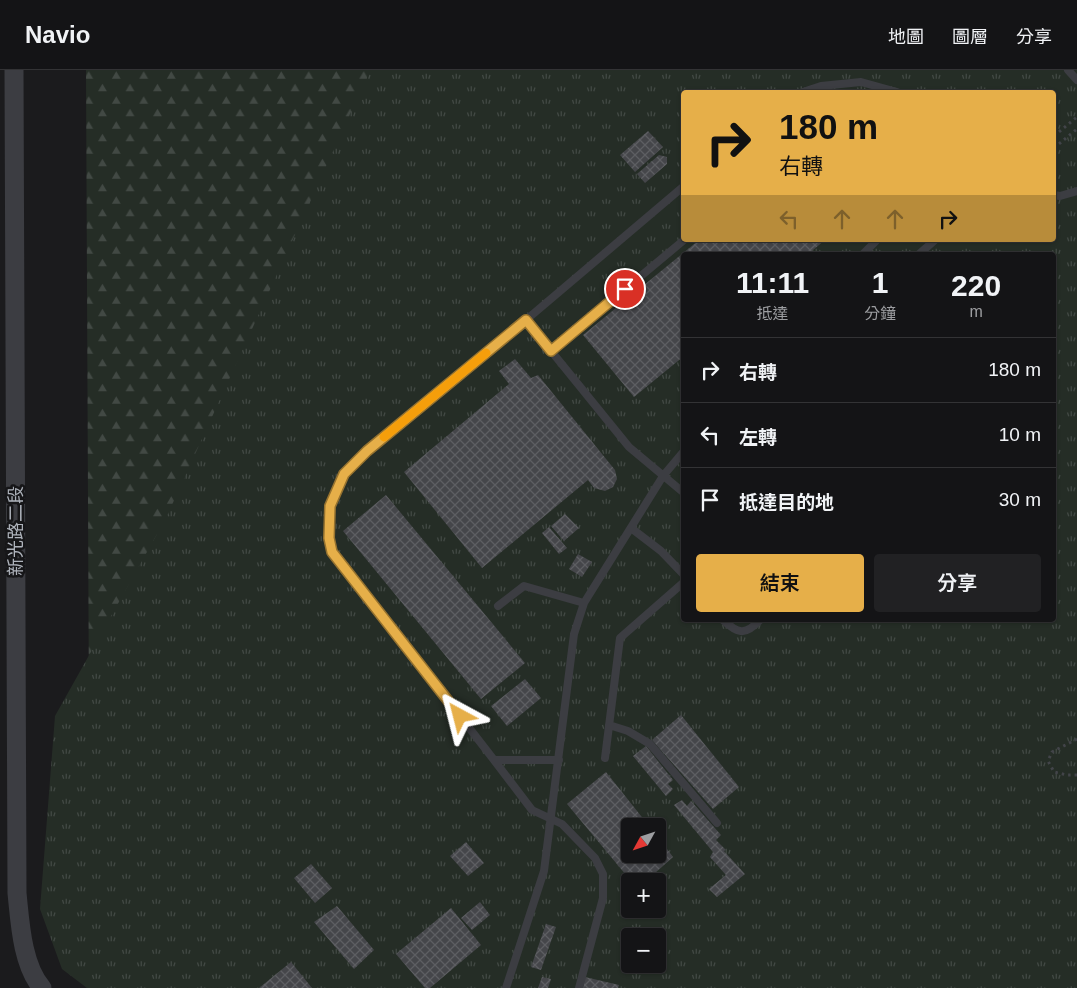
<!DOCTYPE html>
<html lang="zh-TW">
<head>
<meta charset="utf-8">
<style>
  body { margin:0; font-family:Helvetica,"Noto Sans TC",sans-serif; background:#212123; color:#f1f3f6; height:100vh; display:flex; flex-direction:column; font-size:19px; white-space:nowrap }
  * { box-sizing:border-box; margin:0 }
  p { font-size:16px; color:#9d9ea1 }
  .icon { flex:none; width:28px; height:28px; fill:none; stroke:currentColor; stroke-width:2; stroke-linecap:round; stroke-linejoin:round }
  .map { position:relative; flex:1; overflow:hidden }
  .details { position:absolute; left:681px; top:182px; width:375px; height:370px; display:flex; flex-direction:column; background:#141416; border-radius:5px; box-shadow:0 1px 4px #0004,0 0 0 1px #333335 }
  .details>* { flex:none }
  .hud { position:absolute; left:681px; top:20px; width:375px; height:152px; border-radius:5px; box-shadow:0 1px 4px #0004,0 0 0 1px #333335; background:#e6af49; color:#111; overflow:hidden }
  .needle { width:32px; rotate:230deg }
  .controls { position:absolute; left:621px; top:748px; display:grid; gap:10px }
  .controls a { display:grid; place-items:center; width:45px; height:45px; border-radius:5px; background:#141416; box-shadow:0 1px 4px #0004,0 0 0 1px #333335; font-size:25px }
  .pin { position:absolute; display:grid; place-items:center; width:42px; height:42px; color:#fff; margin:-21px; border:2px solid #fff; border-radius:50%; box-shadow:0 1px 5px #0007 }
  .me { position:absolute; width:55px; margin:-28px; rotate:322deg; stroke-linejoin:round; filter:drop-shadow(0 0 4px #0008) }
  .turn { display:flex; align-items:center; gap:18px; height:105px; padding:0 15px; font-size:22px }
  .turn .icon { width:65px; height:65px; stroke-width:2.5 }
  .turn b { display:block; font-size:35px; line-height:42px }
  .lanes { display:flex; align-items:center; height:48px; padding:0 15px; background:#0003; justify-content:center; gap:25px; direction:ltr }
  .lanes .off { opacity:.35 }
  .eta { display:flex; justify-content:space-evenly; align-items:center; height:85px; text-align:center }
  .eta b { font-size:30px; font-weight:600; line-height:35px }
  .cta { display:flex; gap:10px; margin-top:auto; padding:10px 15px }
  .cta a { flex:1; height:58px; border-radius:5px; background:#e6af49; color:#111; font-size:20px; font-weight:600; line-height:58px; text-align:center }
  .cta a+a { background:#212123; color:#f1f3f6 }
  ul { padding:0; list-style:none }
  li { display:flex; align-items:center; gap:15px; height:65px; padding:0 15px; border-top:1px solid #333335 }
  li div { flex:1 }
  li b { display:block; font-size:19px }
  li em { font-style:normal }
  header { display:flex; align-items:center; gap:30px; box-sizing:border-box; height:70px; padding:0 25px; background:#141416; border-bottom:1px solid #333335 }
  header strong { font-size:24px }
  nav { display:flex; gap:28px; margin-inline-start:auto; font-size:18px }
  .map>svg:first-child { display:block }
  .forest { fill:url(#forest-firs) }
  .park { fill:url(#park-tufts); fill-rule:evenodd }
  .building { fill:url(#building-cross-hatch) }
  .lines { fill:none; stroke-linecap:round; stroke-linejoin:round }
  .path { stroke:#424449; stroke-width:3; stroke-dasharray:2.5 4; stroke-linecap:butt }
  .service { stroke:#3c3d42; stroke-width:8 }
  .tertiary { stroke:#3c3d42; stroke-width:19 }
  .route-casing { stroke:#96722f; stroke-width:12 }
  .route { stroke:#e6af49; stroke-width:9 }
  .slow { stroke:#f59e0b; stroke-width:9 }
  .labels { text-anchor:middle; stroke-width:5; stroke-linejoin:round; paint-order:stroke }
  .street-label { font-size:18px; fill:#aeb3bb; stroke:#161618 }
</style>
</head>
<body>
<header>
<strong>Navio</strong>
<nav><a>地圖</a><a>圖層</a><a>分享</a></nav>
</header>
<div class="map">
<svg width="1077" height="918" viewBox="0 0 1077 918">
  <defs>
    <pattern id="forest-firs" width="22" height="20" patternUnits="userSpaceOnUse" patternTransform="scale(1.25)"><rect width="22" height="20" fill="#252d26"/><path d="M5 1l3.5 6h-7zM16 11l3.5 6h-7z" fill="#424944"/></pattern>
    <pattern id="park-tufts" width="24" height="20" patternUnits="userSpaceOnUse" patternTransform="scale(1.25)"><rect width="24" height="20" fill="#252d26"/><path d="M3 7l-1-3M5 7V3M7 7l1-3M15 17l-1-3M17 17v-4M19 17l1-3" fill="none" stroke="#424944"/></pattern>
    <pattern id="building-cross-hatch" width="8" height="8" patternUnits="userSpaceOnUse" patternTransform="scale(1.25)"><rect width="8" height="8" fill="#45464a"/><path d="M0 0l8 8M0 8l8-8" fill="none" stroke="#5d5e62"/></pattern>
  </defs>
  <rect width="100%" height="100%" fill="#1b1b1d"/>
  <path class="forest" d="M86 0H749L684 22 90 863Z"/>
  <path class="park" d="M370 0H1077V918H87L62 899 40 839 55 646 166 448ZM684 22H1054V170H684ZM684 185H1054V550H684ZM630 756H658V784H630ZM630 811H658V839H630ZM630 866H658V894H630Z"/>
  <path class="building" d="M648 61 663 77 635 102 620 85Z
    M659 85 667 87V94L645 113 637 104Z
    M699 170H825L807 185H684V286L634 327 583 265Z
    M515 289 531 308 538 305 615 400 617 409 613 417 605 421 594 418 588 410 482 498 404 402 509 314 499 301Z
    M386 425 525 593 481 629 343 461Z
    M565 444 579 458 564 471 551 456Z
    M549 457 567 478 559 484 542 463Z
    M578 484 592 492 582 507 569 499Z
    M525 609 541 628 507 656 491 636Z
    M681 645 739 717 713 739 652 670Z
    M646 676 673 710 668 714 673 719 666 726 633 686Z
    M606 702 649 756H630V784H658V767L673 787 646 811H631L567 734Z
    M682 730 687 736 691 731 721 765 716 770 726 780 724 781 745 804 717 827 709 819 726 805 710 787 713 782 674 735Z
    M466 772 484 793 468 806 450 786Z
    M311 794 332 818 315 833 294 808Z
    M480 832 490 845 472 860 461 848Z
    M337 836 374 880 354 899 314 852Z
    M451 838 481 875 430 918H425L396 884Z
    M546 854 556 857 541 900 531 897Z
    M291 892 312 918H259Z
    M542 907 551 909 548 918H538Z
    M585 907 619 915 618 918H583Z"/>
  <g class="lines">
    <path class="path" d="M1054 66 1077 47
      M1054 78 1077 59
      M1077 669 1052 682 1048 691 1054 702 1067 705H1077"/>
    <path class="service" d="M1068 0 1077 10
      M803 22 821 16 861 12 897 22
      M1054 125 1060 126 1077 121
      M862 185 877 170
      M918 185 935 170
      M526 250 629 377 684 423
      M551 281 684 170
      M631 458 661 481 684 505
      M498 536 524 516 584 533
      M723 550C738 564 745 566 760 550
      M609 655 628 661 650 674 717 753
      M605 688 620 568 684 512
      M494 690 532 740 562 754 595 788 603 804V828L579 918
      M559 690H494L333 482 329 468 330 437 344 404 367 381 526 250 684 116
      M506 918 544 801 574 564 584 533 663 406 684 381"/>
    <path class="tertiary" d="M14 0 17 823C20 852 22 895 42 918"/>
  </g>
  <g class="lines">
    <g class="route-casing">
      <path id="route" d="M460 646 332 482 329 468 330 436 344 404 367 381 526 250 551 281 625 219"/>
    </g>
    <use href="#route" class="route"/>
    <path class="slow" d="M384 367 486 283"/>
  </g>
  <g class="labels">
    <g class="street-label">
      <text transform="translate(16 461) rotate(-90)" y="6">新光路二段</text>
    </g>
  </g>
</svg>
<div class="controls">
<a><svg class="needle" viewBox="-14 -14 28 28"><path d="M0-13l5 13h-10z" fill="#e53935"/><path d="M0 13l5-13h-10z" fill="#9d9ea1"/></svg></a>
<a>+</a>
<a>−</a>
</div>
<div class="pin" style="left:625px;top:219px;background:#d93025"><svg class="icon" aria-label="arrive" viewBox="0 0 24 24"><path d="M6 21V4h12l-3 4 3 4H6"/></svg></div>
<svg class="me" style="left:460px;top:646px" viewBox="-20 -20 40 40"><path d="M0-17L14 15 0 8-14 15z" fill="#e6af49" stroke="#fff" stroke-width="4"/></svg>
<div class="hud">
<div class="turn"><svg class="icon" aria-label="right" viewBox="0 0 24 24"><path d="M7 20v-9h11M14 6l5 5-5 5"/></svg><div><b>180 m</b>右轉</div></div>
<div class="lanes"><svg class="icon off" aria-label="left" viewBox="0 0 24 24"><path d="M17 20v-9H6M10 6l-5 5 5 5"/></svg><svg class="icon off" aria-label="ahead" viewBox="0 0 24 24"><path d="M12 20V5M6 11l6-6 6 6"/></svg><svg class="icon off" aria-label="ahead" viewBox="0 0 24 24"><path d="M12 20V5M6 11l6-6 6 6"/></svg><svg class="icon" aria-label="right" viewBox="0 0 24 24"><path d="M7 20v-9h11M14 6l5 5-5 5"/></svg></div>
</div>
<section class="details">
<div class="eta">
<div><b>11:11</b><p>抵達</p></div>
<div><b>1</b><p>分鐘</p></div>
<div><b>220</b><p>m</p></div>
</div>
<ul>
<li><svg class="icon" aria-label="right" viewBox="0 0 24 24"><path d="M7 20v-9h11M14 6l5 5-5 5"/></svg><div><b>右轉</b></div><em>180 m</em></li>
<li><svg class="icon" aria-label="left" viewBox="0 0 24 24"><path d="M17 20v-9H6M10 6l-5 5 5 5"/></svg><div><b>左轉</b></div><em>10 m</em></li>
<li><svg class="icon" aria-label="arrive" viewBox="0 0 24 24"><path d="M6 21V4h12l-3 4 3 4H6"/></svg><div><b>抵達目的地</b></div><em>30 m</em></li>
</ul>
<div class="cta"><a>結束</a><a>分享</a></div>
</section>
</div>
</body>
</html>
